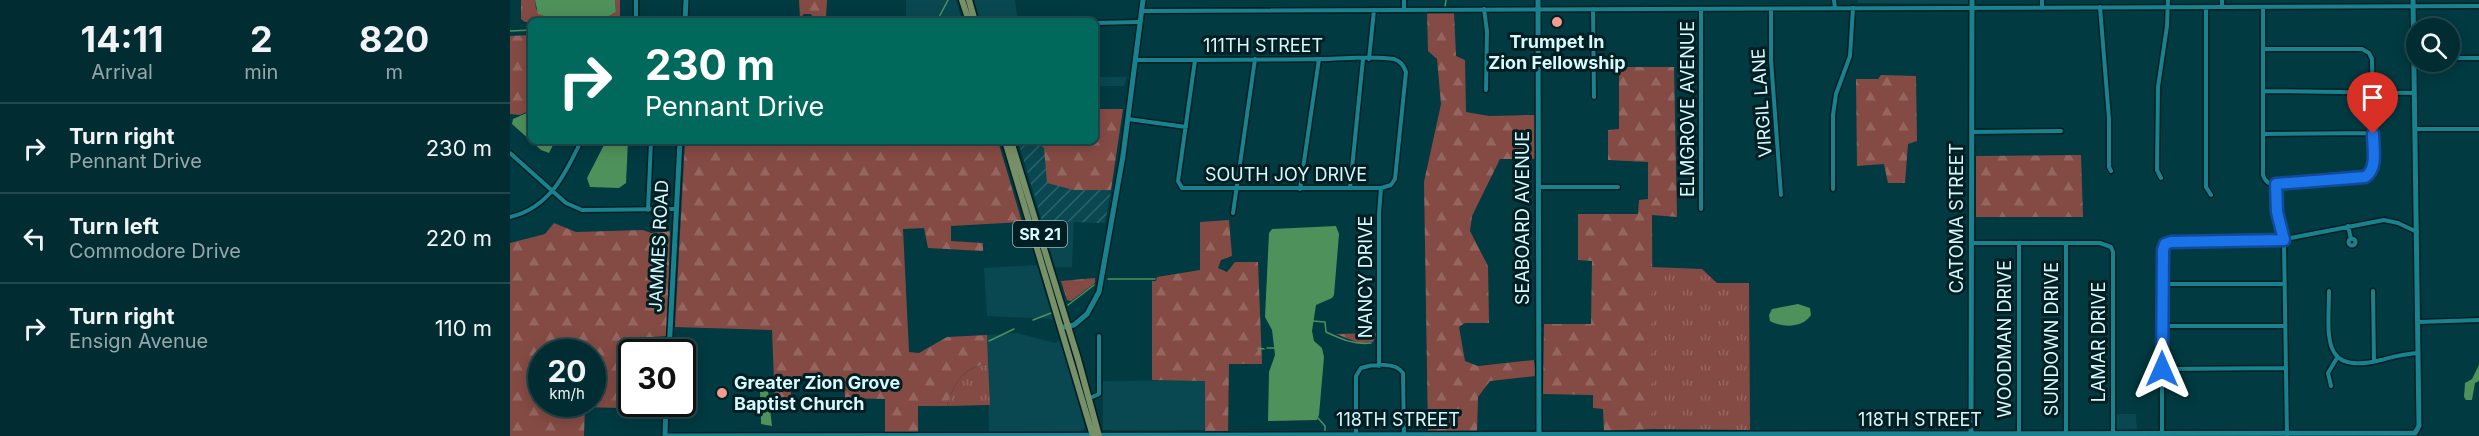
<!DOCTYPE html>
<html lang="en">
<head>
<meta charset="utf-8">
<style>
  body { margin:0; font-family:Inter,sans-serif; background:#0f383d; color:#f1f3f6; height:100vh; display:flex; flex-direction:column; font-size:22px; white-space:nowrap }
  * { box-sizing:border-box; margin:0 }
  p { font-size:20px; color:#96a7ab }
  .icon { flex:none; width:33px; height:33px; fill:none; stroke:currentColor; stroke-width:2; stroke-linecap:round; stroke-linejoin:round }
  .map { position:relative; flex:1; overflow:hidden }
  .drawer { display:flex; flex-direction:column; background:#012c31; width:510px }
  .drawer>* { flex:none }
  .guide { position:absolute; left:18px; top:18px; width:570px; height:126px; border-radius:9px; box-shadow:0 3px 15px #0003,0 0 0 2px #23484d; background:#00695c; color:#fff; overflow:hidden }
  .buttons { position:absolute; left:1896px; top:18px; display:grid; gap:12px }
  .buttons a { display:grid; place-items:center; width:54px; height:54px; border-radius:50%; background:#012c31; box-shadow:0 3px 15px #0003,0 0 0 2px #23484d; font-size:30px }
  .speed { position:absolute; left:18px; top:339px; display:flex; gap:12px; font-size:30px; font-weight:700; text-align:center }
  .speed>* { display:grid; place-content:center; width:78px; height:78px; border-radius:50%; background:#012c31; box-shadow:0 3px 15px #0003,0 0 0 2px #23484d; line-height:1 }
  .speed small { font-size:15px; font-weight:400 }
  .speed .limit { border:3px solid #111; border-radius:9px; background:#fff; color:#111 }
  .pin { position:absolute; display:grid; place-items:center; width:51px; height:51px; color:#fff; margin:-62px -26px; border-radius:50% 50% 50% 0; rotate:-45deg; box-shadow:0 0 6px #0007 }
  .pin .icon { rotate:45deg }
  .me { position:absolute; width:66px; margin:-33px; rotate:0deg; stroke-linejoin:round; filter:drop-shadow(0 0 4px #0008) }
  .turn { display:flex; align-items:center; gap:21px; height:126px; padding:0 18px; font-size:27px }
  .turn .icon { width:78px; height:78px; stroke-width:2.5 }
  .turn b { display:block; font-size:42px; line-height:51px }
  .eta { display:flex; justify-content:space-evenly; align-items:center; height:102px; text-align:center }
  .eta b { font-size:36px; font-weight:700; line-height:42px }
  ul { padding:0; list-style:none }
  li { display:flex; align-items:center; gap:18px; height:90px; padding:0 18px; border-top:2px solid #23484d }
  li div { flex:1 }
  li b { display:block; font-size:22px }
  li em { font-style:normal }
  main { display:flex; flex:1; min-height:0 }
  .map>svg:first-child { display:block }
  .built { fill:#094850 }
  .industrial { fill:url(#industrial-furrows) }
  .grass { fill:url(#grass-tufts) }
  .forest { fill:url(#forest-firs); fill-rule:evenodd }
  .water { fill:#4e915a }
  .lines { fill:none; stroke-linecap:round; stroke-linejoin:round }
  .stream { stroke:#4e915a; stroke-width:1.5 }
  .minor-casing { stroke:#011f23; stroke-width:7 }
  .tertiary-casing { stroke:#011f23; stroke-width:8 }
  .primary-casing { stroke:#011f23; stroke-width:9 }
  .minor { stroke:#18828f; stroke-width:4 }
  .tertiary { stroke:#18828f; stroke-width:5 }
  .primary { stroke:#779067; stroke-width:6 }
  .route-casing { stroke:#114b97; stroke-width:15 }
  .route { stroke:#1a73e8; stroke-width:10 }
  .poi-dot { fill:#f59c90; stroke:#011f23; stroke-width:2 }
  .labels { text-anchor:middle; stroke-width:6; stroke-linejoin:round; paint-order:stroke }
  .shield { fill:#011f23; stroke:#97b8bc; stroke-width:1.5 }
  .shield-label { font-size:16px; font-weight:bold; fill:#d7f9fe }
  .poi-label { font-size:18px; font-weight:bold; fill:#d7f9fe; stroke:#011f23 }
  .street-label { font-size:18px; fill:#d7f9fe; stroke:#011f23 }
</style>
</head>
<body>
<main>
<section class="drawer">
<div class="eta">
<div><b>14:11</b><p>Arrival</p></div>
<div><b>2</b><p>min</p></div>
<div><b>820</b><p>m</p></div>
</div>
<ul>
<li><svg class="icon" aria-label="right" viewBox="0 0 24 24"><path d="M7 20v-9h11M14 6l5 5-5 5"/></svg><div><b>Turn right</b><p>Pennant Drive</p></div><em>230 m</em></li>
<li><svg class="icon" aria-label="left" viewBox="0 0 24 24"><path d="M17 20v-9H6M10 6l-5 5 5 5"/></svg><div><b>Turn left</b><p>Commodore Drive</p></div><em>220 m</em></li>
<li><svg class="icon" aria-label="right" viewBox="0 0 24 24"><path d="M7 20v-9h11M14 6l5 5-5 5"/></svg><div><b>Turn right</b><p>Ensign Avenue</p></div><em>110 m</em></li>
</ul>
</section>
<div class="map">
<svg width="1969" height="436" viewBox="0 0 1969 436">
  <defs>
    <pattern id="industrial-furrows" width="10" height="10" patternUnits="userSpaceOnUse" patternTransform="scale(1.5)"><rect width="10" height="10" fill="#094850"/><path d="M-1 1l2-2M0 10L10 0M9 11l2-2" fill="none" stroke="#2c636a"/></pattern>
    <pattern id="grass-tufts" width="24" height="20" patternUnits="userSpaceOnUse" patternTransform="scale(1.5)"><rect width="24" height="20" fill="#844b44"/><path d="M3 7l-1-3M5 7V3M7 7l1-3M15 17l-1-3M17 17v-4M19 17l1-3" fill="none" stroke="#956660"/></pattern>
    <pattern id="forest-firs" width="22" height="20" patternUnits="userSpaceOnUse" patternTransform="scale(1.5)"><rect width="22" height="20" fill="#844b44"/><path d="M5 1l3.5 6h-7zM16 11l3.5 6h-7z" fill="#956660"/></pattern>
  </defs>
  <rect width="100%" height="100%" fill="#013a41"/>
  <path class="built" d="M396 0H446L452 21H396Z
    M464 0H505L508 21H470Z
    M1348 0H1458V4L1348 3Z
    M585 77H617L614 86H585Z
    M532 221H564L562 267H545Z
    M527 265 543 319 477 316 474 268Z
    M507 333 545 343 550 340 575 427 573 430 568 433 479 432 477 335Z
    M695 380V430H593V381Z
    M1605 414H1626L1627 432 1605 430Z"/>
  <path class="industrial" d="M508 141H525L534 148 564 190H601L595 223 532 221Z"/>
  <path class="grass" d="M11 0H25L26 9 41 16H99L106 12 105 0H110V21L15 22 11 19Z
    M1141 267 1192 269 1207 283H1239L1240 430 1141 429Z
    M478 364 480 405 437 406C444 383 453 367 478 364Z"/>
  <path class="forest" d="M289 0H317L316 17 342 18 343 21H302L304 19 301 14H294L290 18Z
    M917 11 944 12 946 56 955 60 956 112 979 116 1026 115 1025 159H990L962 216 960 231 978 266 979 323H955L949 327 955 361 968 366 1024 360 1026 376 980 381 968 397 967 433 918 434 914 182 931 104 927 59 918 51Z
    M21 35V110L10 115 0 114V36Z
    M1109 67H1164L1167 217 1142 215 1143 429 1094 431 1093 409 1083 408V395L1033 394 1034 324H1081L1082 261 1068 260V214H1128L1129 200 1138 199V162L1098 160V130L1109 129Z
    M1371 75 1406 76 1407 141 1398 144 1395 183H1378L1374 164 1347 166 1346 79H1368Z
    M585 109H613L601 190H564L537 183 534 148 525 141H585Z
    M175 141H488L512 222 441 226V241L473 243V251L418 248 414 228 393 229 399 352 409 353 437 337 477 335 478 364C453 367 444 383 437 406H408V433H375V399L335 398 334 381 281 380V408L265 407 262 330 165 327Z
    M1571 155 1573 217H1466V156Z
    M719 220 722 256 711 260 708 268 717 272 725 262H748L752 364H719L718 433 695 432V381L642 380V281H646L647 277 690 270V222Z
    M44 223 66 232 133 230 141 233 160 231 157 336 114 339 111 408 75 407 74 436H0V243L35 234ZM32 352H82V404H32Z
    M585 278V283L561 301 557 300 551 281Z
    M867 333 863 342 849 343 826 334Z"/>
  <path class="water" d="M25 0H105L106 12 99 16H35L28 14Z
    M21 111V141H45L39 153 31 150 2 124 3 119Z
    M96 141H118L116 183 109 188 80 187 77 178Z
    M826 226 829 234 824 295 822 298 806 305 802 331 804 341 812 348 814 357 809 415 807 420 758 421 759 372 765 355 762 330 755 317 759 233 762 229Z
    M1288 304 1300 308 1301 315C1293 328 1272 328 1260 321L1259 315 1262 309Z
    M1969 365V381L1965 383 1962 400H1956L1954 397 1955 383 1962 379Z
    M258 391 262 426 251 424V421L250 392Z"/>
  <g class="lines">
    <path class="stream" d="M935 7 936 0
      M427 21 438 0
      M0 31 21 30
      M598 279H645
      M558 305 584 285
      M523 320 541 313
      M803 321 815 322 816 332C831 339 844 345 861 343
      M479 341 504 329
      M748 348 754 349
      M757 348H765
      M808 418 815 426V431"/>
    <g class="minor-casing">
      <path id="minor" d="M126 0V21
        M894 0V10
        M1324 0 1325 8
        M1532 0V8
        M1712 0V7
        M1590 7 1599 119V167L1601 171
        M1696 7V187L1701 195
        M974 9 977 31 976 90
        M1083 9 1084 97
        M1261 9V60L1271 195
        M632 11 1969 6
        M244 21H298
        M585 23 629 22
        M1753 49H1852L1859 53 1862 59 1863 164 1858 175 1851 178 1766 185C1759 184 1755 182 1753 175V7
        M1940 58H1969
        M859 59 864 10
        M625 60C687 60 748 60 810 59 832 59 863 55 884 59 891 61 894 66 896 72L885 179 881 185 871 188H672L668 181 685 60
        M1753 91 1904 93
        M618 119 676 127
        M1905 129H1969
        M1462 132 1551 131
        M1753 134 1863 133
        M0 153 56 203 72 210 166 209
        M1651 178 1647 170 1648 87 1657 26 1658 0
        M1766 185 1768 218 1774 243 1777 435
        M1028 187H1108
        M840 188 853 59
        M790 189 809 59
        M1323 189V115L1326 94 1340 56 1343 8
        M1191 209V9
        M138 210 141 141
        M723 213 745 59
        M0 217C39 208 55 175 71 141
        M1838 226 1841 239
        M1838.5 242a3.5 3.5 0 1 1 7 0a3.5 3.5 0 1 1-7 0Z
        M1461 243H1590L1601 247 1603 252V435
        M1556 243V434
        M1653 284H1775
        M1819 291C1819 334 1809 376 1871 360 1886 356 1892 354 1908 353
        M1863 291 1864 361
        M1908 322 1969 320
        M1652 326H1775
        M869 366V214L871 188
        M1652 369 1776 368
        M1821 386 1818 373 1827 358
        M580 398 589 394V336
        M846 434V376L851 368C863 364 886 362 893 373L894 435
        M1509 434V243
        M1652 435V250L1655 245 1661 242 1765 241 1874 220 1888 223 1907 232"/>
    </g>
    <g class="tertiary-casing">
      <path id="tertiary" d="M1028 0 1029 436
        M175 21 176 0
        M554 327 564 325 577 314 589 292 613 156 633 0
        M159 352 170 141
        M1461 435 1462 0
        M155 436 1905 433 1909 426 1903 0
        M155 436 156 404"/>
    </g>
    <g class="primary-casing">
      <path id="primary" d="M452 0 459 21
        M459 0 465 21
        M495 141 583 436
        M501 141 568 359 589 436"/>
    </g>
    <use href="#minor" class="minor"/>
    <use href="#tertiary" class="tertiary"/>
    <use href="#primary" class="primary"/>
  </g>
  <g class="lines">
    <g class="route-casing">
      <path id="route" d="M1652 369 1653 250 1655 244 1661 242 1774 240 1767 212 1766 184 1855 177C1868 169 1863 148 1863 134"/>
    </g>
    <use href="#route" class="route"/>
  </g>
  <g class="poi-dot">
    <circle cx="1047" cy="22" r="6"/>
    <circle cx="212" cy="393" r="6"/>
  </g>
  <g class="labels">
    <rect class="shield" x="503" y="221" width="54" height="26" rx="4.5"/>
    <g class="shield-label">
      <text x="530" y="240">SR 21</text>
    </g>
    <g class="poi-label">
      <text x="1047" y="48">Trumpet In<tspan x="1047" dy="21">Zion Fellowship</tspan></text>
      <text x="224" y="389" text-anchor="start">Greater Zion Grove<tspan x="224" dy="21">Baptist Church</tspan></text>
    </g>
    <g class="street-label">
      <text x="753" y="52">111TH STREET</text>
      <text transform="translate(1252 103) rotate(-94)" y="6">VIRGIL LANE</text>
      <text transform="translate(1178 109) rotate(-90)" y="6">ELMGROVE AVENUE</text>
      <text x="776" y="181">SOUTH JOY DRIVE</text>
      <text transform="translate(1013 218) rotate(-90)" y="6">SEABOARD AVENUE</text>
      <text transform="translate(1447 218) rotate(-90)" y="6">CATOMA STREET</text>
      <text transform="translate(149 246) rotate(-87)" y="6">JAMMES ROAD</text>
      <text transform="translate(856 277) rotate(-90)" y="6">NANCY DRIVE</text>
      <text transform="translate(1495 339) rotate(-90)" y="6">WOODMAN DRIVE</text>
      <text transform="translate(1542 339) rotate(-90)" y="6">SUNDOWN DRIVE</text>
      <text transform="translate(1589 342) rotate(-90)" y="6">LAMAR DRIVE</text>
      <text x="888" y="426">118TH STREET</text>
      <text x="1410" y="426">118TH STREET</text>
    </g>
  </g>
</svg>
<div class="buttons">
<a><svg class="icon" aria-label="search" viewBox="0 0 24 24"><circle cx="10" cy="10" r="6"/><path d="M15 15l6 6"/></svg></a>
</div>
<div class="speed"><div>20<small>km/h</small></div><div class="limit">30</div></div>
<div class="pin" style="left:1863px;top:134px;background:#d93025"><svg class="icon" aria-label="arrive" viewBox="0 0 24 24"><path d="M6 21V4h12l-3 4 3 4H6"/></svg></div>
<svg class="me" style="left:1652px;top:369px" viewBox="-20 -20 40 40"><path d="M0-17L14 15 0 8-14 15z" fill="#1a73e8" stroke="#fff" stroke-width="4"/></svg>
<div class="guide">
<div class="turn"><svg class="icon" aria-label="right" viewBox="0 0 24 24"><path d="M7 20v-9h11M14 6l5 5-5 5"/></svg><div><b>230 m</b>Pennant Drive</div></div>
</div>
</div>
</main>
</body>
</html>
